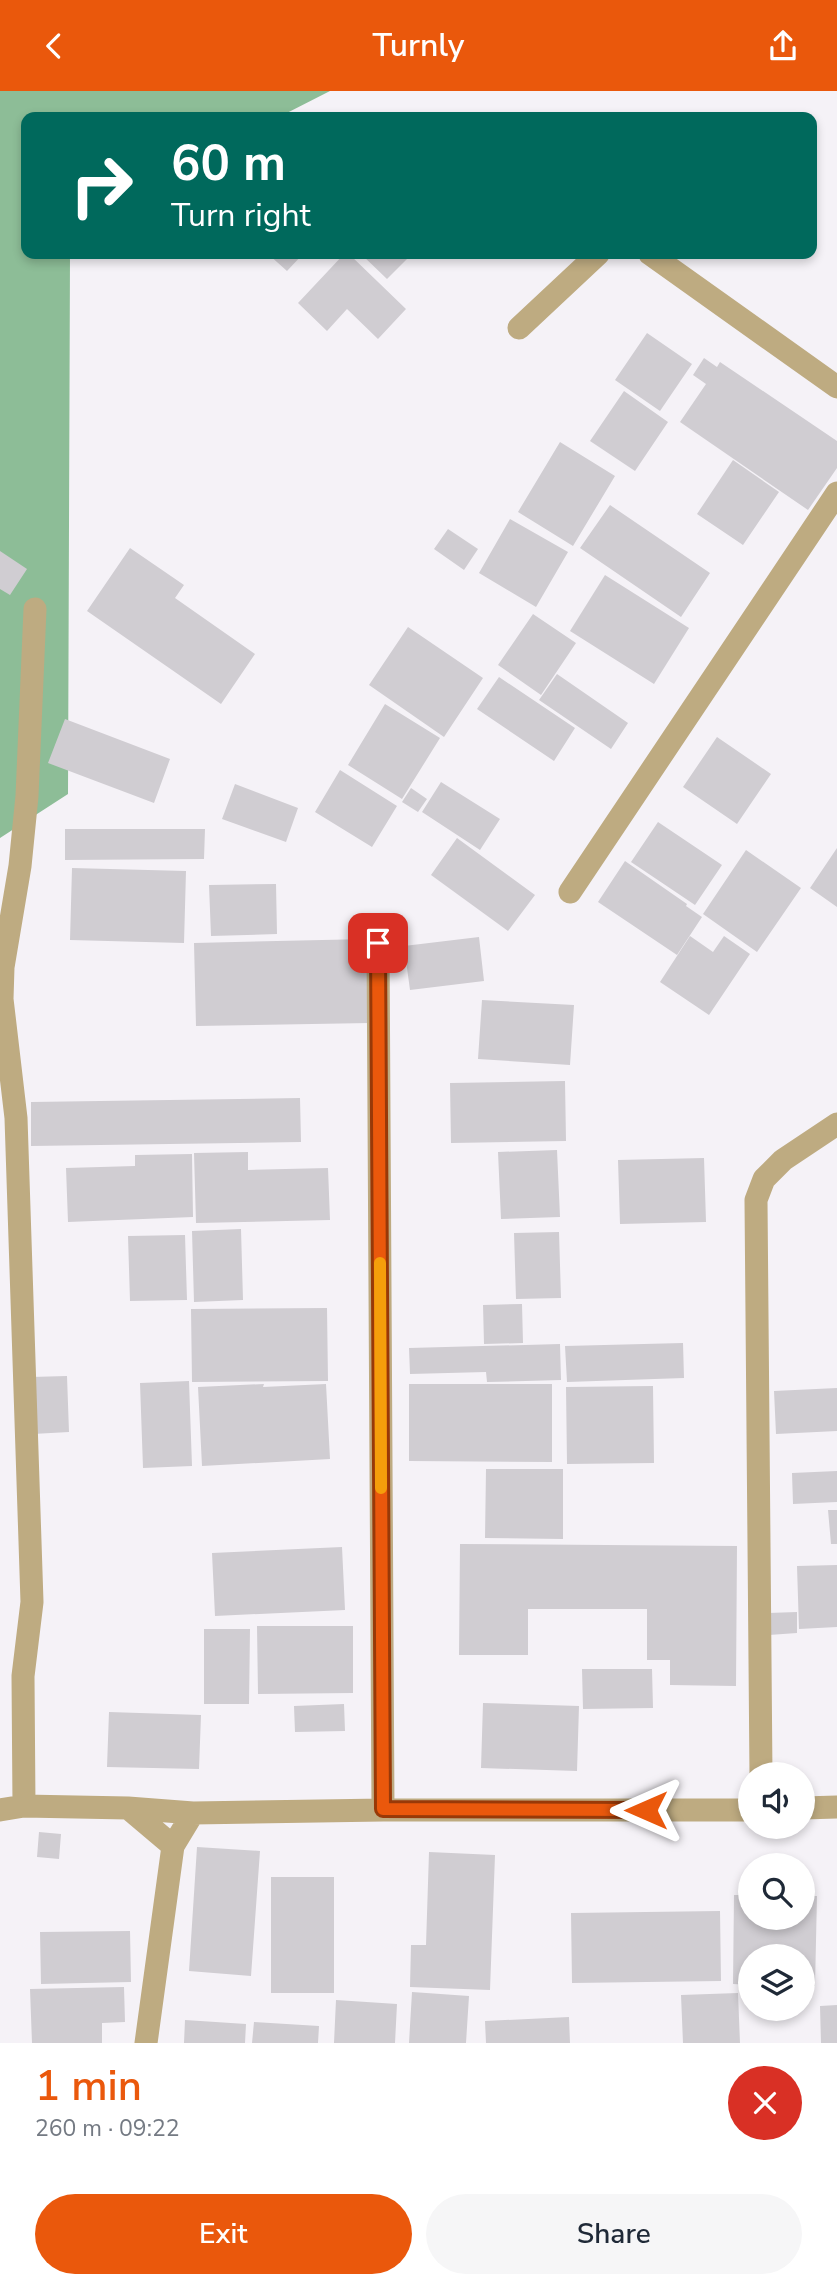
<!DOCTYPE html>
<html lang="en">
<head>
<meta charset="utf-8">
<style>
  body { margin:0; font-family:"Nunito Sans",sans-serif; background:#f6f6f7; color:#1f2937; height:100vh; display:flex; flex-direction:column; font-size:26px; white-space:nowrap }
  * { box-sizing:border-box; margin:0 }
  p { font-size:23px; color:#747a83 }
  .icon { flex:none; width:38px; height:38px; fill:none; stroke:currentColor; stroke-width:2; stroke-linecap:round; stroke-linejoin:round }
  .map { position:relative; height:1952px; overflow:hidden }
  .side { display:flex; flex-direction:column; background:#fff; flex:1 }
  .side>* { flex:none }
  .banner { position:absolute; left:21px; top:21px; width:796px; height:147px; border-radius:14px; box-shadow:0 4px 10px #0003; background:#00695c; color:#fff; overflow:hidden }
  .buttons { position:absolute; left:738px; top:1671px; display:grid; gap:14px }
  .buttons a { display:grid; place-items:center; width:77px; height:77px; border-radius:50%; background:#fff; box-shadow:0 4px 10px #0003; font-size:35px }
  .pin { position:absolute; display:grid; place-items:center; width:60px; height:60px; color:#fff; margin:-30px; border-radius:14px; box-shadow:0 4px 10px #0006 }
  .me { position:absolute; width:77px; margin:-38px; rotate:270deg; stroke-linejoin:round; filter:drop-shadow(0 0 5px #0008) }
  .turn { display:flex; align-items:center; gap:24px; height:147px; padding:0 35px; font-size:32px }
  .turn .icon { width:91px; height:91px; stroke-width:2.5 }
  .turn b { display:block; font-size:49px; line-height:60px }
  .round { display:grid; place-items:center; flex:none; width:74px; height:74px; border-radius:37px; background:#f6f6f7 }
  .summary { display:flex; align-items:center; justify-content:space-between; height:119px; padding:0 35px }
  h1 { font-size:42px; font-weight:600; line-height:52px; color:#ea580c }
  .cta { display:flex; gap:14px; margin-top:auto; padding:14px 35px }
  .cta a { flex:1; height:80px; border-radius:42px; background:#ea580c; color:#fff; font-size:28px; font-weight:600; line-height:80px; text-align:center }
  .cta a+a { background:#f6f6f7; color:#1f2937 }
  header { display:flex; justify-content:space-between; align-items:center; height:91px; padding:0 35px; background:#ea580c; color:#fff; font-size:32px; font-weight:600 }
  .map>svg:first-child { display:block }
  .forest { fill:#8dbd97 }
  .building { fill:#d0cdd2 }
  .lines { fill:none; stroke-linecap:round; stroke-linejoin:round }
  .street { stroke:#beab81; stroke-width:23 }
  .route-casing { stroke:#983908; stroke-width:18 }
  .route { stroke:#ea580c; stroke-width:12 }
  .slow { stroke:#f59e0b; stroke-width:12 }
</style>
</head>
<body>
<header><svg class="icon" aria-label="back" viewBox="0 0 24 24"><path d="M15 5l-7 7 7 7"/></svg>Turnly<svg class="icon" aria-label="share" viewBox="0 0 24 24"><path d="M12 15V3M7 8l5-5 5 5M5 13v7h14v-7"/></svg></header>
<div class="map">
<svg width="837" height="1952" viewBox="0 0 837 1952">
  <rect width="100%" height="100%" fill="#f5f2f7"/>
  <path class="forest" d="M0 0H330L279 26H26V163H70L68 703 0 747Z"/>
  <path class="building" d="M268 163H303L287 180Z
    M344 163H349L406 218 378 248 347 218 327 240 298 212Z
    M361 163H412L387 188Z
    M647 242 692 273 660 320 615 289Z
    M704 267 717 276 720 271 837 350V377L808 419 680 331 706 293 693 284Z
    M624 300 668 331 635 380 590 350Z
    M560 351 615 385 573 455 518 421Z
    M733 369 779 401 743 454 697 423Z
    M610 414 710 482 681 526 580 457Z
    M510 428 568 461 536 516 479 482Z
    M448 438 478 458 464 479 434 458Z
    M130 457 184 494 175 507 255 563 221 613 87 520Z
    M0 460 27 478 10 504 0 498Z
    M605 484 689 537 654 593 570 540Z
    M533 523 576 552 541 604 498 574Z
    M408 536 483 587 444 646 369 594Z
    M557 583 628 632 611 658 539 609Z
    M499 586 575 637 554 670 477 618Z
    M385 613 440 647 402 708 348 674Z
    M65 628 170 668 154 712 48 672Z
    M717 646 771 683 737 733 683 696Z
    M340 679 397 715 372 756 315 721Z
    M441 691 500 728 480 759 422 721Z
    M235 693 298 717 286 751 222 728Z
    M411 697 427 708 418 721 402 711Z
    M658 731 722 774 695 814 631 771Z
    M65 738H205L204 768 65 769Z
    M457 747 535 804 508 840 431 784Z
    M837 757V816L810 797Z
    M746 759 801 797 757 861 703 823Z
    M625 770 687 813 686 815 702 826 677 864 598 811Z
    M72 777 186 780 184 852 70 849Z
    M276 793 277 843 211 845 209 794Z
    M690 845 713 861 724 845 750 863 709 924 660 891Z
    M479 846 484 890 410 899 404 855Z
    M368 848 370 932 196 935 194 852Z
    M482 909 574 914 570 974 478 968Z
    M565 990 566 1050 451 1052 450 992Z
    M300 1007 301 1051 31 1055V1011Z
    M557 1059 560 1126 501 1128 498 1061Z
    M248 1061V1079L328 1077 330 1129 196 1132 194 1062Z
    M192 1063 193 1126 68 1131 66 1077 135 1075V1064Z
    M704 1067 706 1131 620 1133 618 1069Z
    M241 1138 243 1209 194 1211 192 1140Z
    M559 1141 561 1207 516 1208 514 1142Z
    M185 1144 187 1209 130 1210 128 1145Z
    M522 1213 523 1252 484 1253 483 1214Z
    M327 1217 328 1290 192 1291 191 1218Z
    M683 1252 684 1287 567 1291 565 1255Z
    M560 1253 561 1289 487 1291 486 1281 410 1283 409 1257Z
    M67 1285 69 1341 33 1343 31 1286Z
    M189 1290 192 1375 143 1377 140 1292Z
    M264 1293 263 1296 326 1293 330 1368 202 1375 198 1296Z
    M409 1293H552V1371L409 1370Z
    M653 1295 654 1372 567 1373 566 1296Z
    M837 1297V1340L776 1343 774 1300Z
    M486 1378H563V1448L485 1447Z
    M837 1380V1411L793 1413 792 1382Z
    M828 1419H837V1453H831Z
    M460 1453 737 1455 736 1595 670 1594V1569H647V1518H528V1564H459Z
    M342 1456 345 1519 215 1525 212 1462Z
    M837 1474V1536L799 1538 797 1475Z
    M797 1521V1542L769 1544 768 1522Z
    M257 1535H353V1602L258 1603Z
    M204 1538H250L249 1613H204Z
    M582 1578H652L653 1617 583 1618Z
    M483 1612 579 1615 577 1680 481 1677Z
    M344 1613 345 1640 295 1641 294 1615Z
    M109 1621 201 1624 199 1678 107 1676Z
    M39 1741 61 1743 59 1768 37 1766Z
    M197 1756 260 1760 251 1885 189 1880Z
    M429 1761 495 1764 490 1899 410 1896 411 1854H426Z
    M271 1786H334V1902H271Z
    M734 1804H751V1827H803V1805H817L815 1895H803V1866H751V1894L733 1893Z
    M720 1820 721 1890 572 1892 571 1822Z
    M130 1840 131 1891 41 1893 40 1841Z
    M124 1896 125 1931 102 1932V1952H32L30 1898Z
    M412 1901 469 1905 466 1952H409Z
    M738 1902 740 1952H683L681 1904Z
    M336 1909 397 1913 395 1952H334Z
    M837 1914V1952H821L820 1915Z
    M569 1926 570 1952H486L485 1930Z
    M185 1929 246 1933 245 1952H184Z
    M254 1931 319 1935 318 1952H252Z"/>
  <g class="lines">
    <path class="street" d="M650 163 837 296
      M519 237 598 163
      M570 801 837 402
      M378 851 383 1719
      M761 1684 756 1109 764 1088 783 1069 837 1033
      M24 1715 23 1585 32 1511 16 1027 2 908 3 876 20 775 27 705 35 518
      M128 1717 173 1755
      M803 1717 837 1716
      M0 1719 24 1715 128 1717 193 1722 383 1719H751
      M146 1952 173 1755 193 1722"/>
  </g>
  <g class="lines">
    <g class="route-casing">
      <path id="route" d="M378 852 383 1718 646 1719"/>
    </g>
    <use href="#route" class="route"/>
    <path class="slow" d="M380 1172 381 1397"/>
  </g>
</svg>
<div class="buttons">
<a><svg class="icon" aria-label="sound" viewBox="0 0 24 24"><path d="M4 9h4l5-4v14l-5-4H4zM17 9q2 3 0 6"/></svg></a>
<a><svg class="icon" aria-label="search" viewBox="0 0 24 24"><circle cx="10" cy="10" r="6"/><path d="M15 15l6 6"/></svg></a>
<a><svg class="icon" aria-label="layers" viewBox="0 0 24 24"><path d="M12 4l9 5-9 5-9-5zM3 14l9 5 9-5"/></svg></a>
</div>
<div class="pin" style="left:378px;top:852px;background:#d93025"><svg class="icon" aria-label="arrive" viewBox="0 0 24 24"><path d="M6 21V4h12l-3 4 3 4H6"/></svg></div>
<svg class="me" style="left:646px;top:1719px" viewBox="-20 -20 40 40"><path d="M0-17L14 15 0 8-14 15z" fill="#ea580c" stroke="#fff" stroke-width="4"/></svg>
<div class="banner">
<div class="turn"><svg class="icon" aria-label="right" viewBox="0 0 24 24"><path d="M7 20v-9h11M14 6l5 5-5 5"/></svg><div><b>60 m</b>Turn right</div></div>
</div>
</div>
<section class="side">
<div class="summary"><div><h1>1 min</h1><p>260 m · 09:22</p></div><a class="round" style="background:#d93025;color:#fff"><svg class="icon" aria-label="close" viewBox="0 0 24 24"><path d="M6 6l12 12M18 6L6 18"/></svg></a></div>
<div class="cta"><a>Exit</a><a>Share</a></div>
</section>
</body>
</html>
